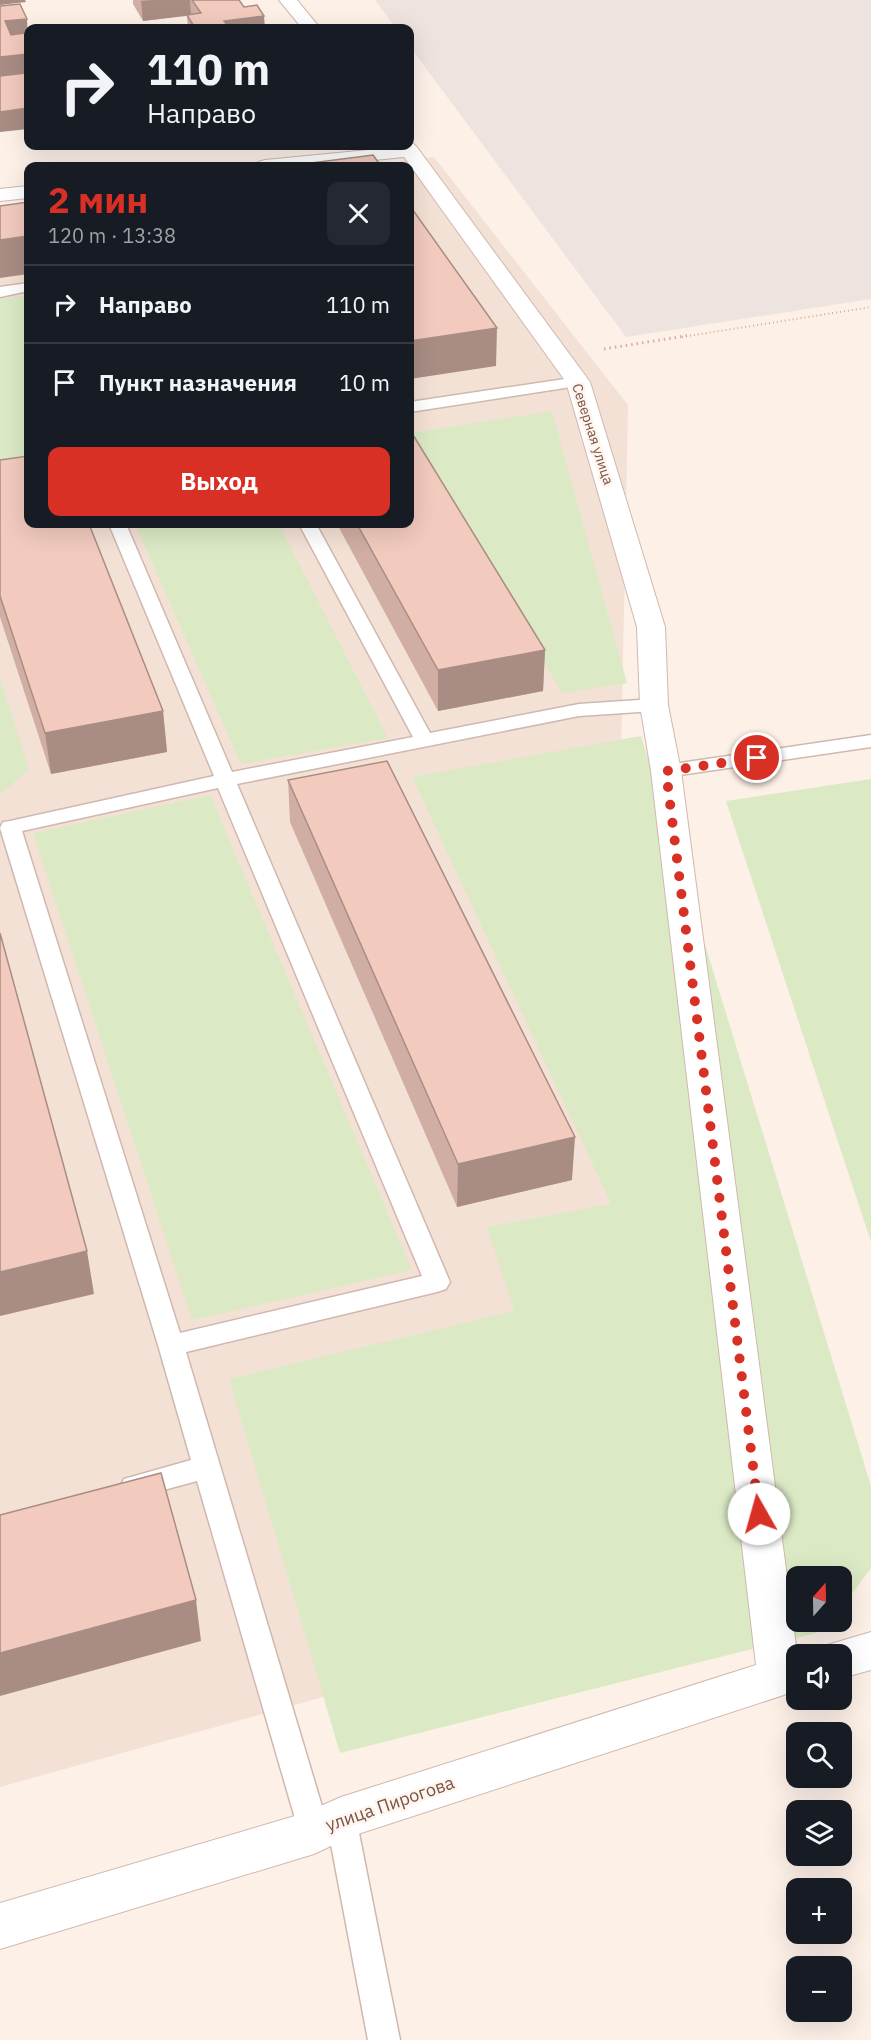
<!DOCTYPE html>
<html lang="ru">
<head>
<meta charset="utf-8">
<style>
  body { margin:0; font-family:"IBM Plex Sans",sans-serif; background:#242831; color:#f1f3f6; height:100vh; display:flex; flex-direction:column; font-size:22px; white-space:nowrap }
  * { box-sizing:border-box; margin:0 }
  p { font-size:20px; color:#9ea1a6 }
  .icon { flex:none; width:33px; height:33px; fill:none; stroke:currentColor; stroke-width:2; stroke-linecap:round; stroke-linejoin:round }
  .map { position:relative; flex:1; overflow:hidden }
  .sheet { position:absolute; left:24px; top:162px; width:390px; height:366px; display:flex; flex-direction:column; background:#171b24; border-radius:12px; box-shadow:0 6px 24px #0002 }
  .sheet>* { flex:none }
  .hud { position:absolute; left:24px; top:24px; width:390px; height:126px; border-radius:12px; box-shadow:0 6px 24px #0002; background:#171b24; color:#f1f3f6; overflow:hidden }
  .needle { width:39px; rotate:20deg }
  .controls { position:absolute; left:786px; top:1566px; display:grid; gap:12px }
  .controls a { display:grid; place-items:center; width:66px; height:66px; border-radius:12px; background:#171b24; box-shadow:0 6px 24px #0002; font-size:30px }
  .pin { position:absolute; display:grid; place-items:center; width:51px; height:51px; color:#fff; margin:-26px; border:3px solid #fff; border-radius:50%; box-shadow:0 2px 6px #0007 }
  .me { position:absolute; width:66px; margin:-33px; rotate:353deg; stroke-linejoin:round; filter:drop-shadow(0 0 4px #0008) }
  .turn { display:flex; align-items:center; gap:21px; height:126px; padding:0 24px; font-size:27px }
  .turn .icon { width:78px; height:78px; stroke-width:2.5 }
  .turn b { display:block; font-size:42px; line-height:51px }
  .round { display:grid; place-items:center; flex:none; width:63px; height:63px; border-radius:12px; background:#242831 }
  .overview { display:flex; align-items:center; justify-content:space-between; height:102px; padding:0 24px }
  h1 { font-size:36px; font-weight:800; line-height:45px; color:#d93025 }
  .button { display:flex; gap:12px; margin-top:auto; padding:12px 24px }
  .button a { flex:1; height:69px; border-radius:12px; background:#d93025; color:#fff; font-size:24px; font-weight:800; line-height:69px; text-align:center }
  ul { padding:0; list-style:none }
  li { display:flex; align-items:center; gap:18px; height:78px; padding:0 24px; border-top:2px solid #363941 }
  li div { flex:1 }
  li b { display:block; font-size:22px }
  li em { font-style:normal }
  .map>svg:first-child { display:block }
  .residential { fill:#f4e1d5 }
  .industrial { fill:#ede4e0 }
  .green { fill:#dbeac5 }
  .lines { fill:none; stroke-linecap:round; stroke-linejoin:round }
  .service-casing { stroke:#d0b8af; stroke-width:3 }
  .minor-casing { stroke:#d0b8af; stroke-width:2 }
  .path-far1 { stroke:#d7ada1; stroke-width:2; stroke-dasharray:1 3; stroke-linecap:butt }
  .path { stroke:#d7ada1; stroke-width:3; stroke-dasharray:1.5 4; stroke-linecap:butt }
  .service { fill:#fff; fill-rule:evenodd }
  .minor { fill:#fff; fill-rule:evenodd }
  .wall { fill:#d0aea3 }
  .shaded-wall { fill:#a98d85 }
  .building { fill:#f2cabe; stroke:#a98d85; stroke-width:1.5 }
  .route { stroke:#d93025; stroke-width:10; stroke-dasharray:0 18 }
  .labels { text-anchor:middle; stroke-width:5; stroke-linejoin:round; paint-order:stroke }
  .far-street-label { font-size:14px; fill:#76534b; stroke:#fff5ed }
  .near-street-label { font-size:18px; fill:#76534b; stroke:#fff5ed }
</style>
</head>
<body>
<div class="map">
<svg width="871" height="2040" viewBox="0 0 871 2040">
  <rect width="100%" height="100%" fill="#fcf0e7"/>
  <path class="residential" d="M434 157 628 405 604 1619 0 1787V216L28 212V524H410V166H365Z"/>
  <path class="industrial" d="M375 0H871V299L626 337 410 47V28H396Z"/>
  <path class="green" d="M28 295V457L0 462V299Z
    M552 411 627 683 562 693 410 439V433Z
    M135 524H279L388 738 241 764Z
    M0 678 29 769 0 795Z
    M641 736 871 1486V1568L842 1607V1576H796V1622H830L823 1631 340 1753 229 1379 514 1311 487 1227 611 1204 412 777Z
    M871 779V1242L726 801Z
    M210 795 412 1270 192 1320 33 833Z"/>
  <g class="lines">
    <g class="service-casing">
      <path id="service" d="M28 283V291L0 297V287Z
        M578 377 586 382 584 385 410 412V402Z
        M109 524H126L232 772 413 737 299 524H316L430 733 579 704 654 699 661 701 664 705 661 709 654 711 579 716 237 784 450 1282 446 1289 437 1292 186 1352 327 1823 326 1818 330 1808 341 1803 352 1808 356 1818 400 2040H368L329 1834 325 1842 314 1847 303 1842 299 1832 197 1481 134 1498 124 1495 120 1487 124 1479 191 1460 158 1345 0 828 3 822 10 821 214 776ZM218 788 422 1276 180 1333 22 831Z
        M871 735V747L666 777 659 775 656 771 659 767 666 765Z"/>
    </g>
    <g class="minor-casing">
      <path id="minor" d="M279 0H297L320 28H302Z
        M410 141 416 146 590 382 665 627 668 705 681 771 797 1653 801 1654H796V1691L352 1836 314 1854 0 1949V1903L305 1813 341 1797 756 1665 651 771 640 705 637 627 566 382 404 157 315 166H255L258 162 265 160 410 146Z
        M28 186V198L0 201V189Z
        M871 1632V1670L842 1678V1654H823L827 1645Z"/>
    </g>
    <path class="path-far1" d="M682 337 871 307"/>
    <path class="path" d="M604 349 691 335"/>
    <use href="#service" class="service"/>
    <use href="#minor" class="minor"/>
  </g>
  <path class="wall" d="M133 0H239L244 7 265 28H188L187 16 143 21 133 4Z
    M0 460 163 711 167 752 51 774 0 617Z
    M337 524H410L545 650 543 691 438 711Z
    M288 780 572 1180 457 1207 290 822Z"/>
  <path class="shaded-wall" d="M0 0H25L26 2 0 5Z
    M153 0H190L191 15 143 21 141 1Z
    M264 16 265 28H212L224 21Z
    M27 19 28 38 7 41 5 21Z
    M28 54V74L0 78V57Z
    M28 108V129L0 132V112Z
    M28 236V274L0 278V240Z
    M497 328 496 366 410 379V341Z
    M545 650 543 691 438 711V670Z
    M163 711 167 752 51 774 45 733Z
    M575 1137 572 1180 457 1207 458 1164Z
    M87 1251 94 1294 0 1316V1272Z
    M196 1600 201 1641 0 1696V1653Z"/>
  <path class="building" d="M192 0H239L244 7 257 5 264 16 224 21 228 26 212 28H195L187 15 201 13Z
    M20 4 27 19 5 21 11 35 25 33 28 40V54L0 57V6Z
    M26 73 28 79V108L0 112V76Z
    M373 155 381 166H296L295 165Z
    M28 202V236L0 240V206Z
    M410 206 497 328 410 341Z
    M410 430 545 650 438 670 357 524H410Z
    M28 456V524H89L163 711 45 733 0 596V460Z
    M387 761 575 1137 458 1164 288 780Z
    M0 933 87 1251 0 1272Z
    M161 1473 196 1600 0 1653V1515Z"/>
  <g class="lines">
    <path class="route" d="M757 758 666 771 759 1514"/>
  </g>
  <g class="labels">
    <g class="far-street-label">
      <text transform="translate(593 434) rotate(72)" y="5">Северная улица</text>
    </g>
    <g class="near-street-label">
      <text transform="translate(390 1804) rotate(-19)" y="6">улица Пирогова</text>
    </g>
  </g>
</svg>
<div class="controls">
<a><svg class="needle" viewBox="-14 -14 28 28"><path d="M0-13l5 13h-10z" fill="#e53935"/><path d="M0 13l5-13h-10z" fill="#9ea1a6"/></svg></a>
<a><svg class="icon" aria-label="sound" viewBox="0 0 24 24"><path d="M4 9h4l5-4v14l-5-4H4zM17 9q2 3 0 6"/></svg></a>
<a><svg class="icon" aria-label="search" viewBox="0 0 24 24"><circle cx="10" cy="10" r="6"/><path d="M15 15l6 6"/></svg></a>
<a><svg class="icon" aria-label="layers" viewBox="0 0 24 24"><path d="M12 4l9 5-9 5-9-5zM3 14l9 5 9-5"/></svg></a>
<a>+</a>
<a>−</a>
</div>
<div class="pin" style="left:757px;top:758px;background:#d93025"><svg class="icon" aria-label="arrive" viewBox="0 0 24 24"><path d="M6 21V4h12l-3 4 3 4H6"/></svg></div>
<svg class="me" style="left:759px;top:1514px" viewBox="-20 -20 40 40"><circle r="19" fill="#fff"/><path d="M0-13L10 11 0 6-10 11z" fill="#d93025"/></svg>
<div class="hud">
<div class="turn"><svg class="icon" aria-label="right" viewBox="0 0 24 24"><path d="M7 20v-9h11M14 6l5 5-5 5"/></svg><div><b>110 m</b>Направо</div></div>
</div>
<section class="sheet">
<div class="overview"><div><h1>2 мин</h1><p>120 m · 13:38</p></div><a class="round"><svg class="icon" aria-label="close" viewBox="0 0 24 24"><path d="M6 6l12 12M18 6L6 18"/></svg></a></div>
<ul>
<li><svg class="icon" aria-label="right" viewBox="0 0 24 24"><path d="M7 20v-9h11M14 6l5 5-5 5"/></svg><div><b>Направо</b></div><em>110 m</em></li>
<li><svg class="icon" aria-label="arrive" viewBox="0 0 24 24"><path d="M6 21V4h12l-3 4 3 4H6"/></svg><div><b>Пункт назначения</b></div><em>10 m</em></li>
</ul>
<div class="button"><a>Выход</a></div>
</section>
</div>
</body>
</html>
